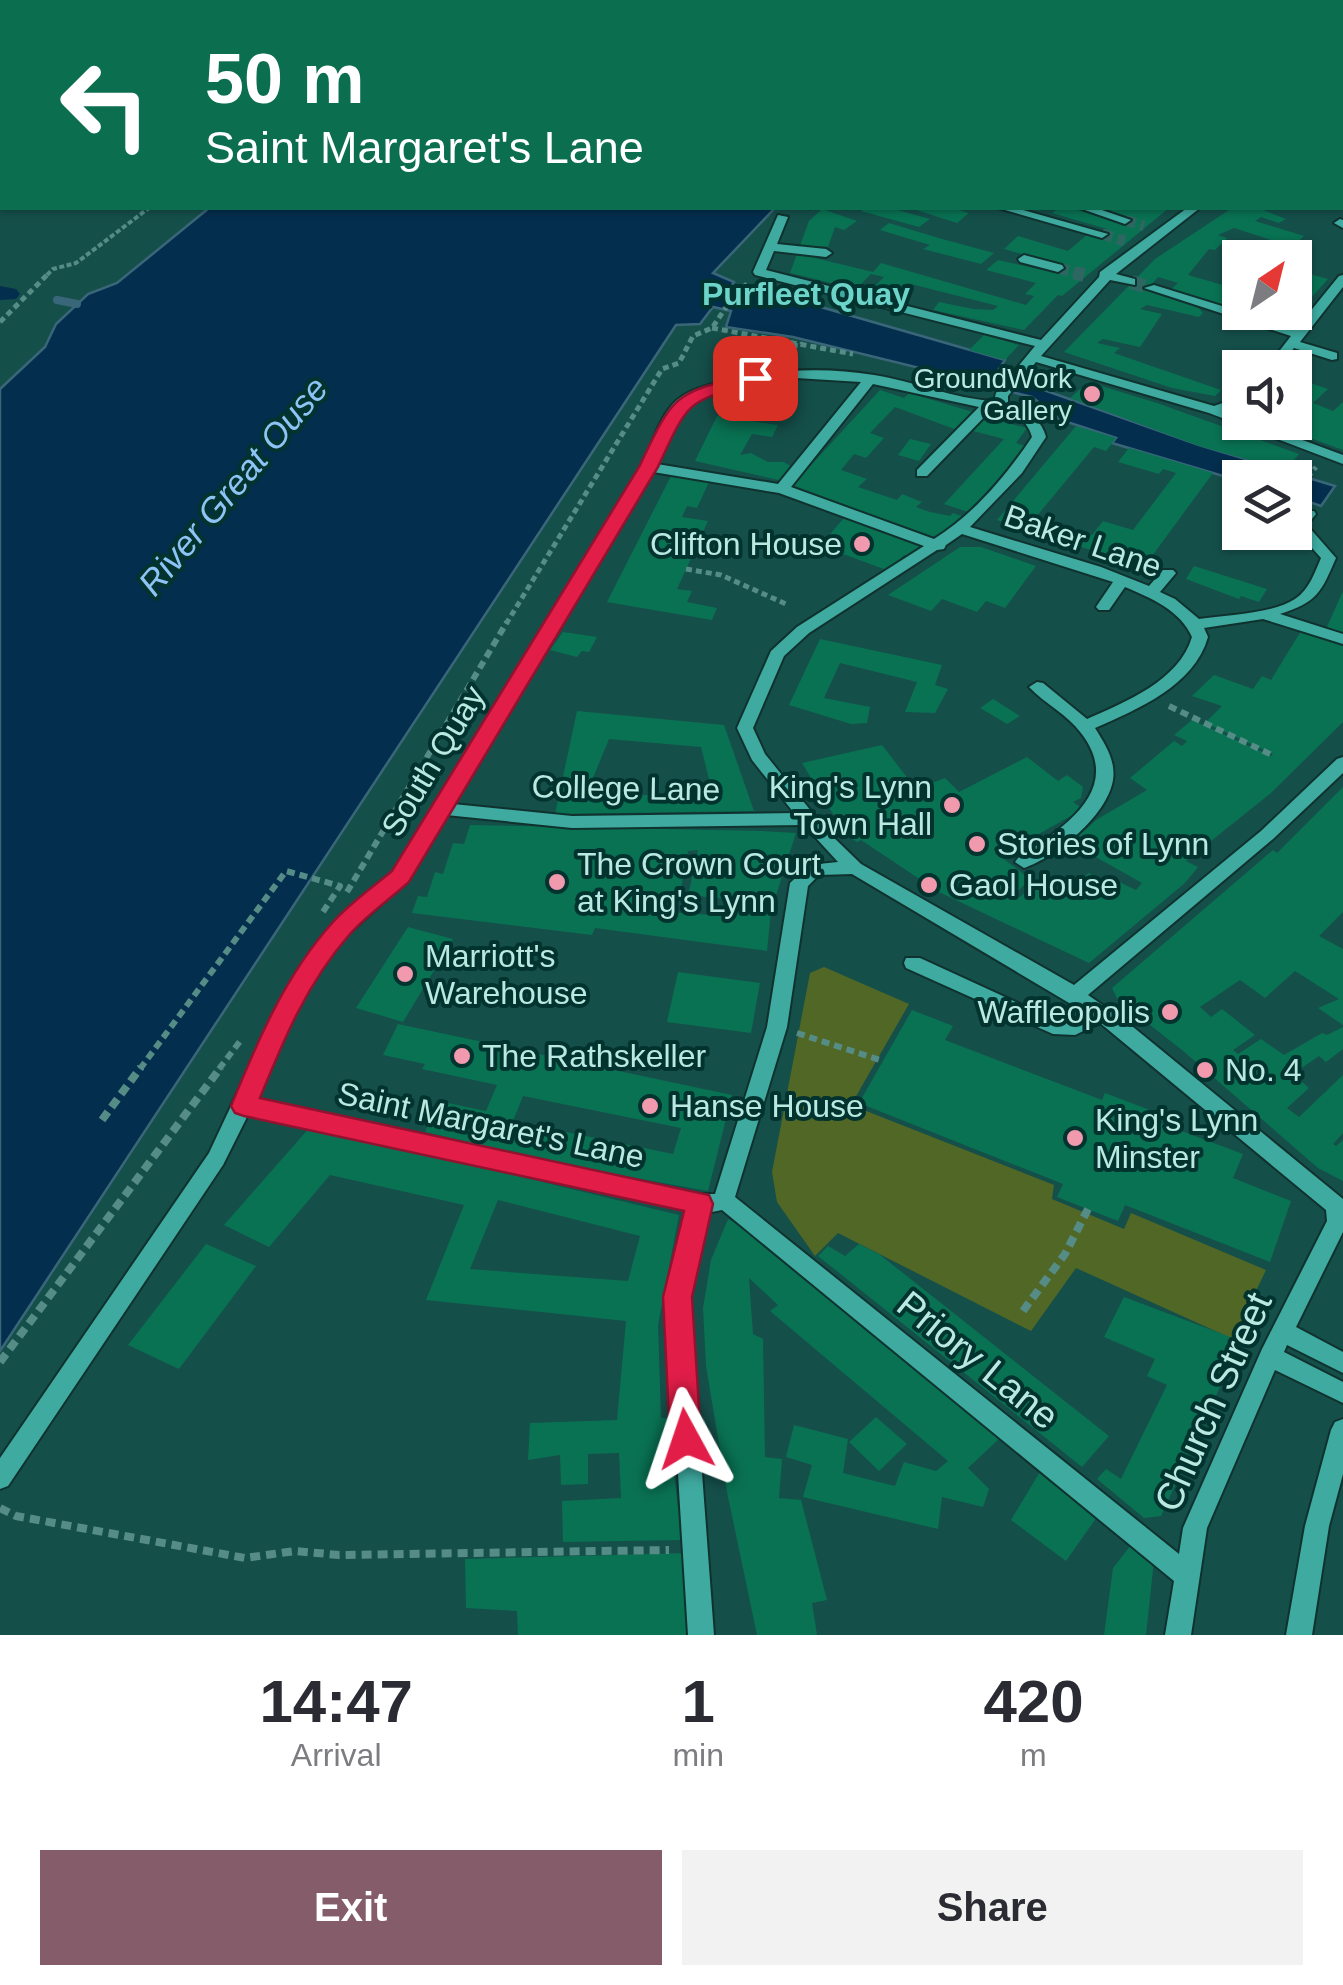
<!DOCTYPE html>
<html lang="en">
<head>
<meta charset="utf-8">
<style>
  body { margin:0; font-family:Arial,sans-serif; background:#f2f2f3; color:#2b2b33; height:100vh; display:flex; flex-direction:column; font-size:38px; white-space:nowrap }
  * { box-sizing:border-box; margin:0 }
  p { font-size:32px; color:#7c7c81 }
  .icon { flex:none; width:55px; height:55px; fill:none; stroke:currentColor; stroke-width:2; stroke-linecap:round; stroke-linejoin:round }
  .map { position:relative; height:1635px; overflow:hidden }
  .panel { display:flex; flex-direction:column; background:#fff; flex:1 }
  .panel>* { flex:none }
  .hud { position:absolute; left:0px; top:0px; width:1345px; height:210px; box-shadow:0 2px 8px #0004; background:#0b6e4f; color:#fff; overflow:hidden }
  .needle { width:65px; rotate:35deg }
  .tools { position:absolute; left:1222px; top:240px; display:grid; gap:20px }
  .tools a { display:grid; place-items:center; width:90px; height:90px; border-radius:0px; background:#fff; box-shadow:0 2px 8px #0004; font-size:50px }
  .pin { position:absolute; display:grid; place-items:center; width:85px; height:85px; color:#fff; margin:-42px; border-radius:20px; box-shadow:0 5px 15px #0006 }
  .me { position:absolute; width:110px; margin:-55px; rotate:355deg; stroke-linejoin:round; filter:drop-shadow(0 0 8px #0008) }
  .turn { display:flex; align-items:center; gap:35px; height:210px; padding:0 40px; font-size:45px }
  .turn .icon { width:130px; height:130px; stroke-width:2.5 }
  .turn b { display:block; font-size:70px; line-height:85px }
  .eta { display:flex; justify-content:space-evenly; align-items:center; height:170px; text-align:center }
  .eta b { font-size:60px; font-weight:600; line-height:70px }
  .primary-button { display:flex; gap:20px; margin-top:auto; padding:20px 40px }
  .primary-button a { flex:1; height:115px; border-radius:0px; background:#855d6a; color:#fff; font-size:40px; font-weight:600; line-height:115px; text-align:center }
  .primary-button a+a { background:#f2f2f3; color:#2b2b33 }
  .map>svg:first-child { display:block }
  .green { fill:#506726 }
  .water { fill:#032e4d; stroke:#3a667a; stroke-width:2.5 }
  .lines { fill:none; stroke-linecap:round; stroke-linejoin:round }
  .stream { stroke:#3a667a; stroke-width:8 }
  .canal { fill:#032e4d; fill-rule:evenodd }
  .building { fill:#097253; fill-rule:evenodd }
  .minor-tunnel-far1 { stroke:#2e6661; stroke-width:11; stroke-dasharray:11 5; stroke-linecap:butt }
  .minor-tunnel { stroke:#2e6661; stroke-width:14; stroke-dasharray:14 8; stroke-linecap:butt }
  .minor-casing { stroke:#10322e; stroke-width:4 }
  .path-far3 { stroke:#568c86; stroke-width:4; stroke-dasharray:5 2.5; stroke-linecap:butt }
  .path-far2 { stroke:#568c86; stroke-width:5; stroke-dasharray:6 4; stroke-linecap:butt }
  .path-far1 { stroke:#568c86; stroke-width:6; stroke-dasharray:8 5; stroke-linecap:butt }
  .path { stroke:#568c86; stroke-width:8; stroke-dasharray:10 6; stroke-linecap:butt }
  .minor { fill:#3eaaa0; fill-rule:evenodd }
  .route { fill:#e11d48; stroke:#92132f; stroke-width:2.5 }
  .poi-dot { fill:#f29aad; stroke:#02332f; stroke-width:4 }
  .labels { text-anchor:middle; stroke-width:8; stroke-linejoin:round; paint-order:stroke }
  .far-poi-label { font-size:28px; fill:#bae9e2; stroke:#02332f; text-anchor:end }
  .far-quarter-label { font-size:32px; font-weight:bold; fill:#6cd4c9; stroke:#02332f }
  .street-label { font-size:32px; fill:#bae9e2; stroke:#02332f }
  .poi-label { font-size:32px; fill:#bae9e2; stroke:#02332f; text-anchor:start }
  .water-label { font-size:35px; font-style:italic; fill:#8dc4f5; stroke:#02332f }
  .near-street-label { font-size:38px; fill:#bae9e2; stroke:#02332f }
</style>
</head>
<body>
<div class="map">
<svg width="1343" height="1635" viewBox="0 0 1343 1635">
  <rect width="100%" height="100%" fill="#154f4a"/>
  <path class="green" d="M824 967 909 1004 851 1105 1054 1185 1052 1199 1124 1229 1131 1213 1266 1270 1233 1339 1076 1268 1031 1331 838 1233 815 1256 777 1202 772 1172 810 973Z"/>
  <path class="water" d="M495 0H1025L492 2Z
    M209 208H775L713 273 734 282 726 293 743 297 751 287 1005 360 996 373 1199 445 1335 486 1321 506 1295 497V478H1240V481L1112 443 1116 438 1061 420 1032 397 987 386 981 389 916 379 928 370 793 337 726 327 731 311 713 307 700 324 676 325 0 1351V389L45 347 56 324 88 294 117 283Z"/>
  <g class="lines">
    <path class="stream" d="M57 300 77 304"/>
    <path class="canal" d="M0 286 16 289 20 294 16 299 0 300Z"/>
  </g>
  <path class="building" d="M866 208H890L930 219 919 227 861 211Z
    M910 208H951L969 213 957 223Z
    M1059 208H1081L1124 221 1125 216 1101 208H1169L1062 296 1058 295 1024 330 933 310 939 302 973 309 993 310 998 306 907 283 892 299 868 293 884 277 871 274 856 289 790 273 809 221 822 209 857 221 844 230 835 227 828 247 819 246 815 258 873 272 881 263 1026 305 1034 296 1025 294 1036 283 986 270 998 260 1052 272 1061 265 1004 249 1018 236 1068 251 1088 234 1098 237 1107 229 1052 213Z
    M1232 208H1264L1260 209 1286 219 1279 223 1261 217 1255 221 1304 236 1293 247 1234 228 1218 235 1227 238 1215 250 1209 249 1188 275 1240 290V312L1169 291 1178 283 1158 277 1147 290 1196 305 1203 313 1199 317 1147 305 1140 309 1162 314 1140 347 1103 339 1097 343 1120 348 1114 353 1221 390 1215 396 1172 388 1064 352 1155 259Z
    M889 223 942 239 994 253 981 264 923 249 930 245 880 230Z
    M1295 270 1328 279 1286 326 1245 314 1295 312Z
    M984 335 1019 345 1005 360 969 350Z
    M1295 378 1328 389 1313 403 1333 411 1343 402V450L1269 423 1295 422Z
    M1088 382 1157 403 1299 454 1286 470 1199 446 1070 398Z
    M880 390 904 398 909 393 973 412 957 430 895 407 870 433 884 438 866 458 854 454 841 470 867 479 858 487 897 500 902 494 922 502 916 507 930 512 950 516 953 513 967 518 939 541 790 488Z
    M717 416 778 425 772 437 752 434 740 455 751 453 768 462H784L792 467 783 481 695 461Z
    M984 417 1027 428 1016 443 1028 447 968 512 944 504 1004 439 973 431Z
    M1076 426 1116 438 1106 451 1094 447 1036 517 1092 535 1103 521 1133 530 1176 473 1163 469 1159 474 1118 462 1129 448 1213 473 1144 567 997 520Z
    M910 439 931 444 919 461 898 455Z
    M671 476 709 482 697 508 687 506 682 517 708 521 696 547 674 543 670 551 693 554 677 589 692 591 687 602 717 608 712 620 607 602Z
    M844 518 925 547 911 557 904 555 889 571 827 548 817 558 802 557 800 549 813 538 823 542Z
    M960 547H981L1036 566 1005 608 986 601 977 612 942 599 931 611 888 595Z
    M1194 566 1267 589 1259 602 1241 596 1239 599 1186 579Z
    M1343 591V634L1326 629Z
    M1301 631 1343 645V722L1271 793 1186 861 1198 867 1185 883 1089 963 939 892 861 840 857 842 835 827 839 824 802 763 882 745 916 789 945 778 959 792 1027 757 1058 781 1067 775 1083 787 1081 798 1073 802 1083 809 1000 856 1030 879 1013 896 1018 898 1041 881 1058 894 1089 873 1108 886 1115 880 1136 890 1142 883 1071 843 1096 820 1147 790 1130 778 1174 741 1182 746 1187 741 1174 735 1192 720 1271 756 1273 754 1205 723 1222 706 1192 696 1214 675 1253 689 1262 676 1271 680Z
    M563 632 597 637 589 652 582 651 577 657 550 650Z
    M820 639 942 665 935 685 948 689 935 713 905 712 917 682 840 663 824 698 870 707 867 723 851 724 789 705Z
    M993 699 1020 716 1007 724 980 708Z
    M577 711 724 725 754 811 555 814ZM609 739 701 747 713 795H586Z
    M1343 787V912L1319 936 1343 949V1025L1318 1008 1339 999 1295 971 1265 998 1240 980 1200 1007 1211 1017 1222 1009 1255 1035 1233 1050 1238 1054 1261 1039 1284 1055 1322 1033 1327 1035 1343 1027V1049L1326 1062 1319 1056 1293 1074 1309 1088 1287 1108 1299 1117 1343 1075V1133L1333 1144 1336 1146 1343 1140V1181L1318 1168 1182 1050 1118 1000 1112 988 1273 850 1277 853Z
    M470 825 762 831 796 833 771 911 767 951 595 928 592 935 412 913 418 896 427 897 435 872 443 874 453 843 464 844ZM698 850 696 859H735L730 878 693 874 688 895 736 900 732 916 665 912 668 898 679 899 688 851Z
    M408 927 453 939 403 1022 356 1008Z
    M678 972 760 983 751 1033 667 1022Z
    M912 1010 953 1026 945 1040 1102 1100 1105 1093 1163 1115 1160 1123 1243 1154 1233 1178 1291 1201 1270 1262 1125 1205 1118 1221 1057 1197 1063 1184 859 1103Z
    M398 1024 732 1095 708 1191 469 1148V1142L425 1132 438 1101 486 1111 497 1085 422 1069 425 1064 383 1055ZM523 1096 681 1128 673 1154 513 1121Z
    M311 1126 679 1215 658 1325 661 1418H667L682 1540 563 1542 562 1501 621 1498 619 1453 588 1454V1484L561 1485 560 1455 528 1460 530 1423 617 1420 626 1321 426 1300 464 1205 330 1175 269 1247 224 1225ZM498 1200 640 1236 628 1281 470 1269Z
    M728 1219 766 1240 764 1246 829 1294 1000 1438 968 1468 989 1489 983 1507 942 1497 938 1529 803 1497 812 1465 786 1457 794 1425 848 1439 843 1473 895 1486 904 1462 936 1471 948 1461 770 1311 778 1305 749 1278 753 1334 763 1339 765 1457 782 1459 779 1498 801 1500 827 1600 812 1603 817 1635H757L727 1492 706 1366 703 1308 711 1260Z
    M206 1244 256 1266 179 1369 128 1345Z
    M859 1244 879 1254 1109 1436 1082 1467 818 1256 828 1246 845 1256Z
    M1124 1297 1241 1341 1161 1516 1144 1518 1097 1479 1106 1469 1121 1479 1167 1385 1147 1376 1155 1359 1104 1337Z
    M876 1417 907 1444 879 1471 849 1442Z
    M1041 1470 1099 1514 1066 1561 1011 1520Z
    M1134 1541 1154 1560 1146 1635H1104L1113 1568Z
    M690 1553 698 1635H518L517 1611 466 1608 465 1559Z"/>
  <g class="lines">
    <path class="minor-tunnel-far1" d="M1125 220 1144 226
      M1102 234 1125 241
      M1058 268 1084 275"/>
    <path class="minor-tunnel" d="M1075 273 1084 275
      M1131 282 1150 288"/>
    <g class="minor-casing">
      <path id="minor" d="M1184 0H1199L1201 2H1187Z
        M1316 0H1330L1332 2H1319Z
        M1342 6H1343V12H1342Z
        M1342 92H1343V98H1342Z
        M0 94H2V100H0Z
        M0 113H2V121H0Z
        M1342 117H1343V123H1342Z
        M998 208H1016L1108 234 1102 238Z
        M1079 208H1096L1131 220 1125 224Z
        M1187 208H1200L1116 274 1135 279V285L1110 280 1041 356 1214 406 1240 397V406L1226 411 1240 417V422H1254L1343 455V464L1209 413 1036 362 1008 396V403C1026 409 1041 418 1046 437L1022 473 970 527 1101 567 1149 586 1163 570H1173L1176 573 1160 592 1175 599 1199 619C1226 615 1273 614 1295 599 1309 590 1315 572 1321 558L1295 529V521L1304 511H1314L1316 514 1307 525 1336 558C1321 592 1318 602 1280 614L1343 634V644L1263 619 1204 628 1208 637C1194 686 1138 709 1095 728 1105 744 1116 761 1113 780 1107 816 1056 857 1024 868L1015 862 1018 858C1060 830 1126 791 1081 733 1067 714 1045 704 1029 687L1037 682 1043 683 1087 719C1125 702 1179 681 1192 637 1180 610 1151 598 1125 587L1109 610H1099L1096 607 1113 582 962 534 946 545 944 549 937 550 809 633 784 656 753 728 765 754 828 832 861 864 1074 985 1261 831 1337 759 1343 757V773L1273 839 1088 995 1127 1022 1343 1199V1232L1296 1327 1343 1352V1373L1287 1345 1284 1352 1343 1382V1403L1275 1370 1207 1528 1191 1635H1165L1174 1581 722 1210 707 1213 689 1297 714 1635H688L667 1297 687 1209 248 1115 223 1165 8 1486 0 1489V1458L209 1153 268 1027 299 971 333 927 394 872 642 467C651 447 658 421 672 405 686 389 709 385 728 380 776 369 826 367 874 375 913 381 954 399 994 401L996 393 1035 346 755 275 753 272 778 215 788 217 777 244 826 249 832 253 826 257 774 251 766 270 1041 340 1099 277 1100 272ZM796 378 861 382 778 484 657 464C665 447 672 422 684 408 705 384 767 381 796 378ZM873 384 979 407 917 470V476H927L992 409C1010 410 1027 418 1032 437 1006 476 974 514 934 539L791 487ZM653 472 779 493 924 546 797 627 771 651 737 728 752 760 794 813 572 816 453 804ZM446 815 572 828 804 825 838 862 809 865 790 883 767 1027 715 1194H699L254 1100 287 1027 312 981 346 936 406 882ZM852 874 1086 1013 1072 1020H1055L920 958H906L904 963 906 968 1053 1034 1075 1035 1100 1023 1326 1210 1327 1221 1262 1349 1183 1528 1179 1554 735 1197 787 1027 808 886 819 875Z
        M1340 219 1343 220V228L1334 223Z
        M1024 255 1062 265 1064 268 1058 272 1020 262 1018 259Z
        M1343 275V287L1300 342 1337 353V359L1332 360 1294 348 1279 368H1266L1291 336 1144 288 1154 285 1296 329 1339 276Z
        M1343 1419V1474L1329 1526 1312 1635H1286L1305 1526 1331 1430 1335 1422Z"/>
    </g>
    <path class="path-far3" d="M437 2 441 0
      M47 275 53 269 76 263 149 208"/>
    <path class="path-far2" d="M0 322 49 273
      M712 328 853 354
      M752 340 800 346 803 343
      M1295 493 1316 467
      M686 569 721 575 786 604
      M506 624 662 369 679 363 693 336 712 328 735 294 747 284"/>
    <path class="path-far1" d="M1169 706 1272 755
      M347 892 507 622
      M797 1033 883 1061
      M140 1069 286 871 340 886 321 915
      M219 1069 241 1040"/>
    <path class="path" d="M102 1120 141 1067
      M1023 1311 1065 1254 1088 1209
      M0 1362 221 1067
      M0 1508 16 1516 245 1558 295 1551 339 1555 669 1550"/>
    <use href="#minor" class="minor"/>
  </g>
  <path class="route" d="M755 373 764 378 761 381C687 403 691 395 658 467L409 882C390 899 367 915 350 934 307 983 284 1039 260 1098L709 1195 713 1204 692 1297 701 1439 697 1449 686 1453 675 1449 670 1439 663 1297 684 1211 244 1116 235 1113 231 1106C258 1040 285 975 333 922 350 903 373 887 392 871L639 467C675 391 673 394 755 373Z"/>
  <g class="poi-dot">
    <circle cx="1092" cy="394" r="10"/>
    <circle cx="862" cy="544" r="10"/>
    <circle cx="952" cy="805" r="10"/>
    <circle cx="977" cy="844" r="10"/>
    <circle cx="557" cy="882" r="10"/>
    <circle cx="929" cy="885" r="10"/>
    <circle cx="405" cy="974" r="10"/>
    <circle cx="1170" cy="1012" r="10"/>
    <circle cx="462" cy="1056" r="10"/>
    <circle cx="1205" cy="1070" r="10"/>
    <circle cx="650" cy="1106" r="10"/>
    <circle cx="1075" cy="1138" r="10"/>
  </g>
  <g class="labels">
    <g class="far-poi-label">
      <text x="1072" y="388">GroundWork<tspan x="1072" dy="32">Gallery</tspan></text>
    </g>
    <g class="far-quarter-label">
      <text x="806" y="305">Purfleet Quay</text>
    </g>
    <g class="street-label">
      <text transform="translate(1083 541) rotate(19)" y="11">Baker Lane</text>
      <text transform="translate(433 761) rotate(-59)" y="11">South Quay</text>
      <text transform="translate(626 788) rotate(1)" y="11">College Lane</text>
      <text transform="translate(491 1125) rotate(12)" y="11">Saint Margaret's Lane</text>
    </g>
    <g class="poi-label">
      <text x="842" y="555" text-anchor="end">Clifton House</text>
      <text x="932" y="798" text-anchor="end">King's Lynn<tspan x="932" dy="37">Town Hall</tspan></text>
      <text x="997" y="855">Stories of Lynn</text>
      <text x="577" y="875">The Crown Court<tspan x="577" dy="37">at King's Lynn</tspan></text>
      <text x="949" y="896">Gaol House</text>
      <text x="425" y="967">Marriott's<tspan x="425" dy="37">Warehouse</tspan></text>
      <text x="1150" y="1023" text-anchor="end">Waffleopolis</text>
      <text x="482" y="1067">The Rathskeller</text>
      <text x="1225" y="1081">No. 4</text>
      <text x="670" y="1117">Hanse House</text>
      <text x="1095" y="1131">King's Lynn<tspan x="1095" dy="37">Minster</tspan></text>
    </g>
    <g class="water-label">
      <text transform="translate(233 486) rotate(-50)" y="12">River Great Ouse</text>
    </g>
    <g class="near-street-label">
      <text transform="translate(978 1360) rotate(39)" y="13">Priory Lane</text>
      <text transform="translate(1213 1402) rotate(-66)" y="13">Church Street</text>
    </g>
  </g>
</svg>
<div class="tools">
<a><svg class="needle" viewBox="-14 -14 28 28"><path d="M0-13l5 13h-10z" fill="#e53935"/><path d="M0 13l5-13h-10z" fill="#7c7c81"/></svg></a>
<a><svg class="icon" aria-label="sound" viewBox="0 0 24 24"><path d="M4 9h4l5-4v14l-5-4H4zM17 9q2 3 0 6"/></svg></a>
<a><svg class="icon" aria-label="layers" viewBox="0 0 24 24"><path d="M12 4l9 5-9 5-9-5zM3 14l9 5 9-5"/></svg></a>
</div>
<div class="pin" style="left:755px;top:378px;background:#d93025"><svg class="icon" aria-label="arrive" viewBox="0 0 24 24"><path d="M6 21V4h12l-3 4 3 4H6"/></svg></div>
<svg class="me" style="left:686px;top:1439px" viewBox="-20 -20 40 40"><path d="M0-17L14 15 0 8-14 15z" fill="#e11d48" stroke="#fff" stroke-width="4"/></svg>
<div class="hud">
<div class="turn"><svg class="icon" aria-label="left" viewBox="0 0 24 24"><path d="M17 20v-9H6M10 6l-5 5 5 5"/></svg><div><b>50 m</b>Saint Margaret's Lane</div></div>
</div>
</div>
<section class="panel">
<div class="eta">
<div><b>14:47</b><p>Arrival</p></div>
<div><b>1</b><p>min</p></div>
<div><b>420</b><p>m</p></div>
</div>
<div class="primary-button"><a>Exit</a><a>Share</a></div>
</section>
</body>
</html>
